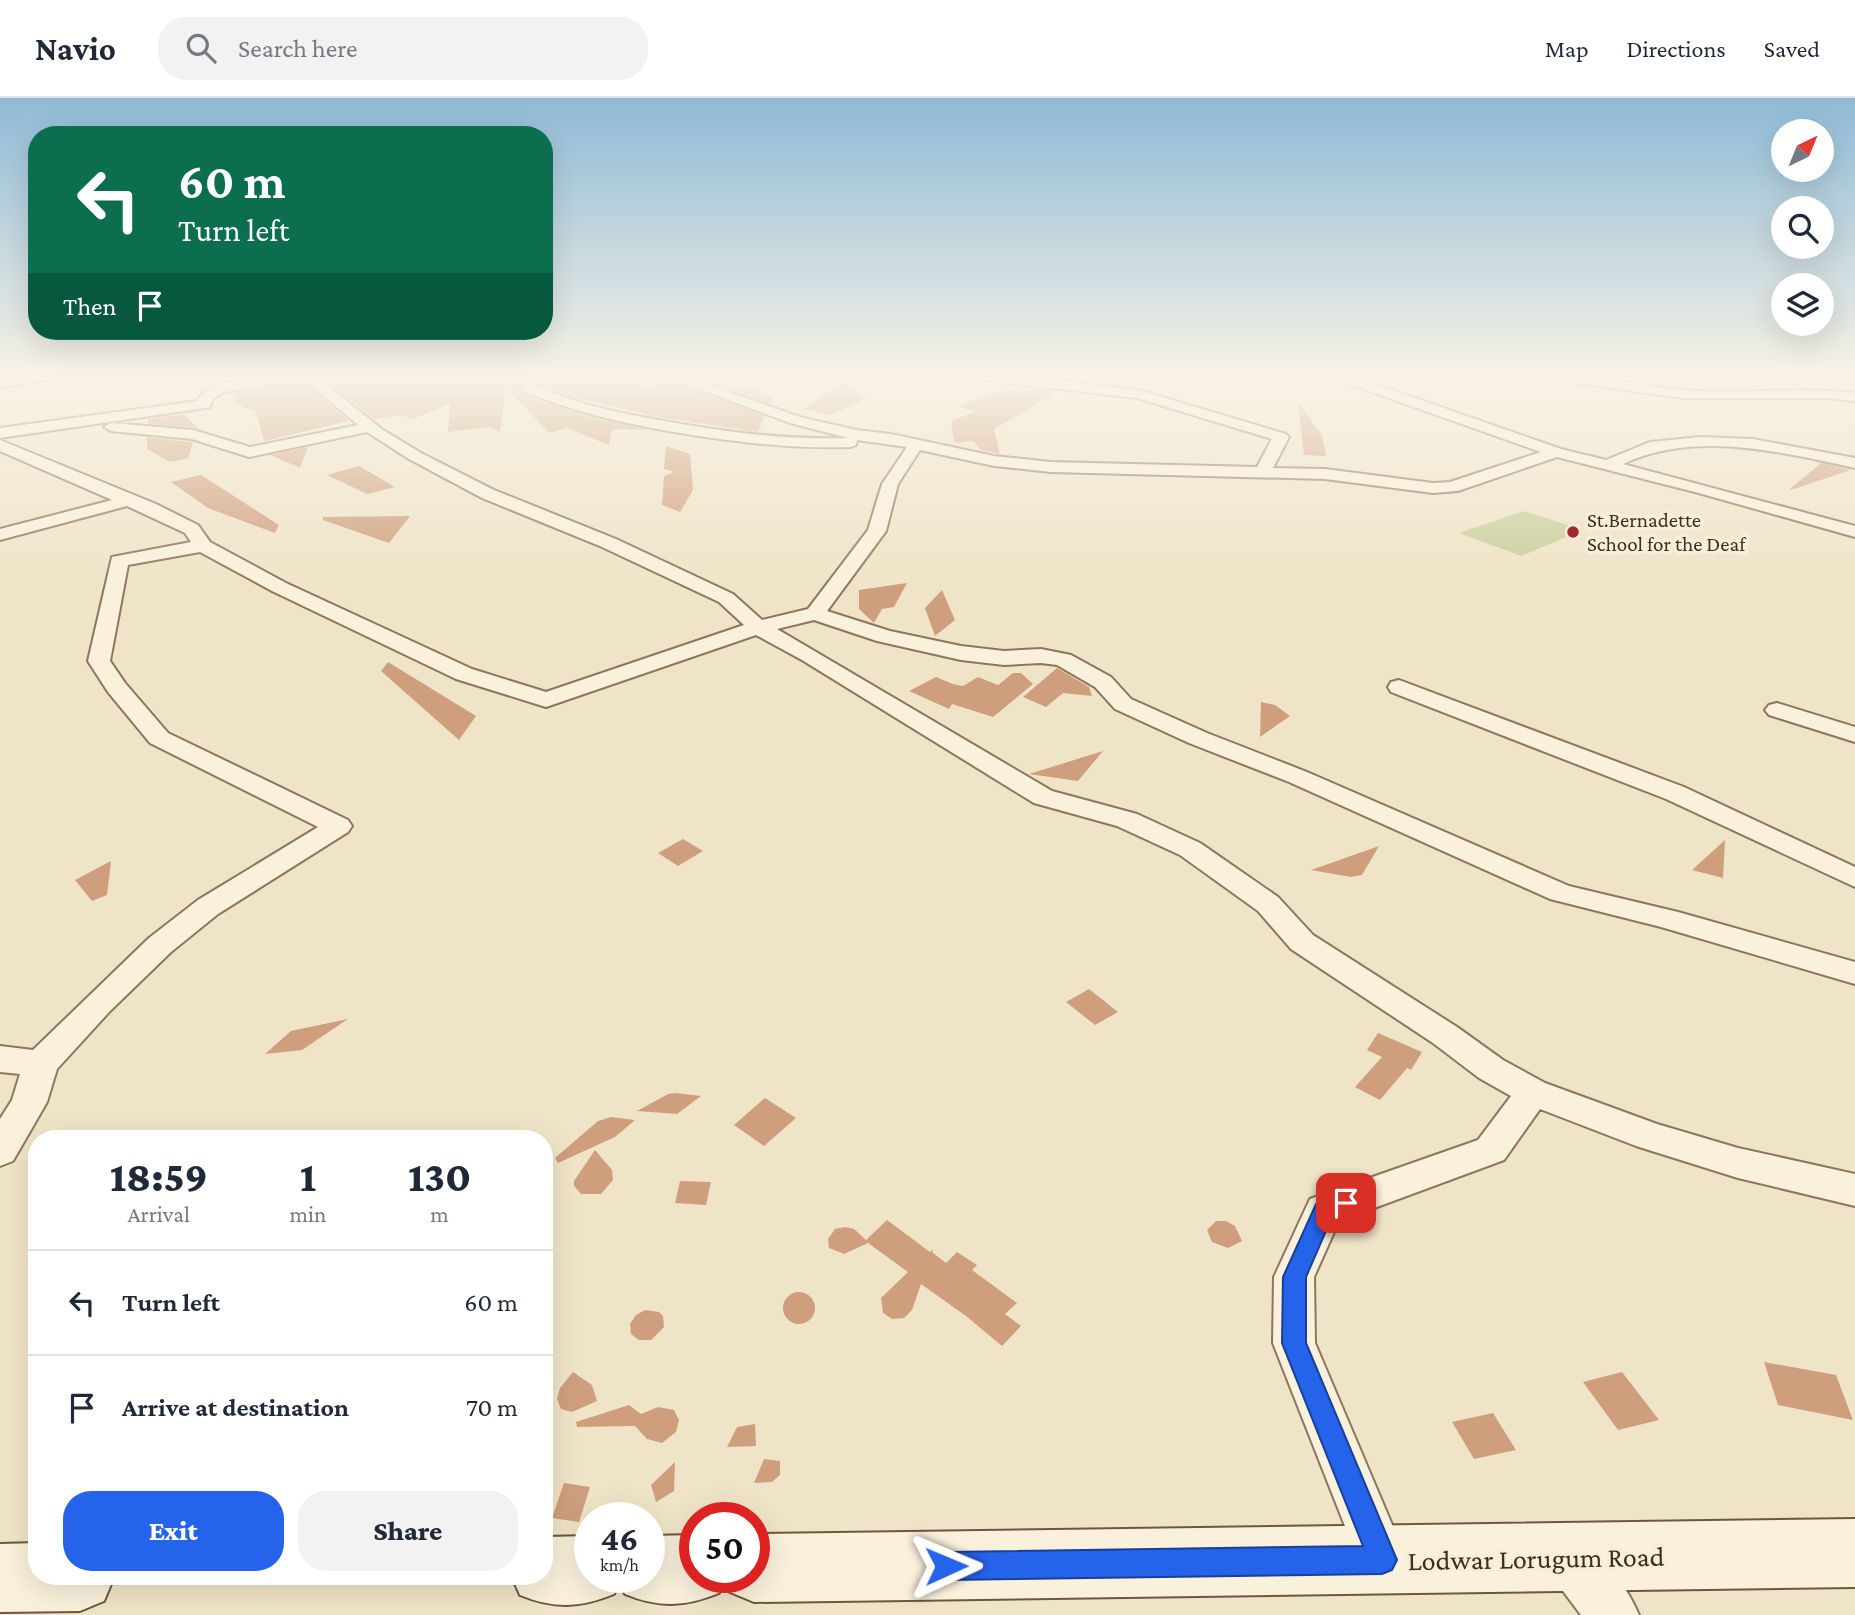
<!DOCTYPE html>
<html lang="en">
<head>
<meta charset="utf-8">
<style>
  body { margin:0; font-family:"Crimson Pro",serif; background:#f2f2f3; color:#1f2937; height:100vh; display:flex; flex-direction:column; font-size:26px; white-space:nowrap }
  * { box-sizing:border-box; margin:0 }
  p { font-size:23px; color:#747a83 }
  .icon { flex:none; width:38px; height:38px; fill:none; stroke:currentColor; stroke-width:2; stroke-linecap:round; stroke-linejoin:round }
  .map { position:relative; flex:1; overflow:hidden }
  .drawer { position:absolute; left:28px; top:1032px; width:525px; height:455px; display:flex; flex-direction:column; background:#fff; border-radius:28px; box-shadow:0 7px 28px #0002 }
  .drawer>* { flex:none }
  .top-card { position:absolute; left:28px; top:28px; width:525px; height:214px; border-radius:28px; box-shadow:0 7px 28px #0002; background:#0b6e4f; color:#fff; overflow:hidden }
  .needle { width:46px; rotate:43deg }
  .controls { position:absolute; left:1771px; top:21px; display:grid; gap:14px }
  .controls a { display:grid; place-items:center; width:63px; height:63px; border-radius:50%; background:#fff; box-shadow:0 7px 28px #0002; font-size:35px }
  .speed { position:absolute; left:574px; top:1404px; display:flex; gap:14px; font-size:35px; font-weight:700; text-align:center }
  .speed>* { display:grid; place-content:center; width:91px; height:91px; border-radius:50%; background:#fff; box-shadow:0 7px 28px #0002; line-height:1 }
  .speed small { font-size:18px; font-weight:400 }
  .speed .limit { border:10px solid #d22; background:#fff; color:#111 }
  .pin { position:absolute; display:grid; place-items:center; width:60px; height:60px; color:#fff; margin:-30px; border-radius:14px; box-shadow:0 4px 10px #0006 }
  .me { position:absolute; width:77px; margin:-38px; rotate:89deg; stroke-linejoin:round; filter:drop-shadow(0 0 5px #0008) }
  .turn { display:flex; align-items:center; gap:24px; height:147px; padding:0 35px; font-size:32px }
  .turn .icon { width:91px; height:91px; stroke-width:2.5 }
  .turn b { display:block; font-size:49px; line-height:60px }
  .then { display:flex; align-items:center; height:66px; padding:0 35px; background:#0003; gap:14px; font-size:26px }
  .eta { display:flex; justify-content:space-evenly; align-items:center; height:119px; text-align:center }
  .eta b { font-size:42px; font-weight:800; line-height:49px }
  .cta { display:flex; gap:14px; margin-top:auto; padding:14px 35px }
  .cta a { flex:1; height:80px; border-radius:28px; background:#2563eb; color:#fff; font-size:28px; font-weight:800; line-height:80px; text-align:center }
  .cta a+a { background:#f2f2f3; color:#1f2937 }
  ul { padding:0; list-style:none }
  li { display:flex; align-items:center; gap:21px; height:105px; padding:0 35px; border-top:2px solid #e0e1e3 }
  li div { flex:1 }
  li b { display:block; font-size:26px }
  li em { font-style:normal }
  header { display:flex; align-items:center; gap:42px; box-sizing:border-box; height:98px; padding:0 35px; background:#fff; border-bottom:2px solid #e0e1e3 }
  header strong { font-size:33px }
  nav { display:flex; gap:38px; margin-inline-start:auto; font-size:24px }
  .search { width:490px; height:63px; background:#f2f2f3; display:flex; align-items:center; gap:18px; box-sizing:border-box; padding:0 24px; border-radius:28px; color:#747a83; font-size:26px }
  .map>svg:first-child { display:block }
  .green { fill:#c9cf9b }
  .building { fill:#cf9f7d }
  .lines { fill:none; stroke-linecap:round; stroke-linejoin:round }
  .street-casing { stroke:#8d765c; stroke-width:4 }
  .secondary-casing { stroke:#6f573f; stroke-width:4 }
  .street { fill:#faf1dc; fill-rule:evenodd }
  .secondary { fill:#faf1dc; fill-rule:evenodd }
  .route { fill:#2563eb; stroke:#184099; stroke-width:2 }
  .poi-dot { fill:#9e2a2b; stroke:#f7eed8; stroke-width:2.5 }
  .labels { text-anchor:middle; stroke-width:7; stroke-linejoin:round; paint-order:stroke }
  .far-poi-label { font-size:21px; fill:#3d2e20; stroke:#f7eed8; text-anchor:start }
  .near-street-label { font-size:28px; fill:#3d2e20; stroke:#f7eed8 }
</style>
</head>
<body>
<header>
<strong>Navio</strong>
<div class="search"><svg class="icon" aria-label="search" viewBox="0 0 24 24"><circle cx="10" cy="10" r="6"/><path d="M15 15l6 6"/></svg>Search here</div>
<nav><a>Map</a><a>Directions</a><a>Saved</a></nav>
</header>
<div class="map">
<svg width="1855" height="1517" viewBox="0 0 1855 1517">
  <rect width="100%" height="100%" fill="#f0e4c8"/>
  <path class="green" d="M1524 413 1583 432 1521 458 1459 435Z"/>
  <path class="building" d="M319 278H510L512 284 521 285 523 295 541 303 597 321 649 332 612 331 609 347 567 330 549 335 506 289 500 334 489 329 448 334 450 306 413 321 399 317 374 321Z
    M538 278H642L644 290 671 283 765 318 758 334 659 319 571 299 538 286Z
    M692 278H703L734 289 744 285 772 300 770 306Z
    M844 281 866 301 830 317 804 311Z
    M296 285 306 286 349 323 264 343 256 314 235 305 232 295Z
    M1034 290 1050 292 1052 297 994 331 1000 356 981 352 973 343 954 345 951 323 977 313 958 309 997 293 1019 292 1021 295Z
    M1298 304 1322 337 1326 358 1304 357Z
    M184 316 197 330 148 326V321Z
    M147 339 191 344H193L188 360 170 364 147 351Z
    M666 348 690 356 693 392 680 414 662 407 664 378 674 374 664 371Z
    M308 349 300 370 270 357Z
    M1821 365 1851 372 1791 392 1790 391Z
    M359 368 395 389 367 396 327 377Z
    M201 377 279 427 275 435 208 410 171 384Z
    M410 418 389 445 323 422V419Z
    M907 485 894 509 882 511 874 525 859 511V492Z
    M942 492 955 522 935 538 925 510Z
    M388 564 476 618 459 642 381 573Z
    M1057 570 1089 589 1092 598 1063 595 1046 609 1023 599Z
    M1013 575H1021L1033 586 993 619 952 606 949 611 909 593 936 579 953 586 963 588 978 579 998 587Z
    M1261 604 1275 607 1290 618 1260 639Z
    M1103 653 1078 683 1029 676Z
    M683 741 703 753 678 768 658 755Z
    M1725 742 1723 780 1692 772Z
    M1379 748 1362 777 1351 779 1311 772Z
    M111 763 107 797 92 803 75 782Z
    M1089 891 1118 914 1095 927 1066 904Z
    M348 921 302 952 265 956 291 933Z
    M1378 935 1422 954 1411 972 1407 970 1380 1002 1355 989 1382 959 1367 952Z
    M676 995 701 998 677 1016 637 1013 668 996Z
    M765 1000 796 1020 764 1048 734 1027Z
    M611 1019 635 1022 615 1039 558 1065 555 1060 598 1023Z
    M595 1052 612 1072 613 1082 601 1096H581L574 1088V1083Z
    M680 1083 711 1084 706 1107 675 1105Z
    M887 1122 930 1154 933 1151 932 1154 946 1165 957 1154 977 1167 972 1172 1017 1205 1005 1216 1021 1228 1002 1248 966 1218 921 1186 912 1212 904 1220 892 1221 883 1215 881 1200 908 1174 868 1145 844 1156 829 1150 828 1141 835 1131 845 1129 854 1131 866 1142Z
    M1216 1123H1226L1235 1128 1242 1143 1228 1150 1212 1144 1207 1132Z
    M783 1210a16 16 0 1 1 32 0a16 16 0 1 1-32 0Z
    M645 1212 659 1214 663 1218 664 1229 651 1242H639L631 1236 630 1226 636 1217Z
    M1764 1264 1836 1277 1853 1322 1778 1307Z
    M573 1274 592 1287 597 1303 572 1314 561 1311 557 1301 560 1290Z
    M1622 1274 1659 1322 1618 1332 1583 1284Z
    M629 1307 641 1316 658 1309 674 1312 679 1322 676 1334 662 1345 647 1341 635 1328 577 1329 576 1324Z
    M1493 1315 1516 1352 1474 1361 1452 1324Z
    M755 1326 756 1348 727 1349 737 1329Z
    M764 1361 780 1363V1377L772 1384 754 1385Z
    M675 1364 674 1393 656 1404 651 1387Z
    M564 1385 590 1389 579 1424 552 1420Z"/>
  <g class="lines">
    <g class="street-casing">
      <path id="street" d="M23 278H56L49 282 0 289V281Z
        M278 278H315L383 332 421 355 494 392 616 441 733 496 762 522 808 511 868 432 882 386 907 349 857 342 856 347 851 349C791 351 733 344 674 334 623 325 572 314 524 293L523 283 513 281 512 278H535L536 288C581 308 628 317 676 325 733 335 790 342 848 340L790 325 664 278H683L800 319 856 332 891 336 994 358 1051 364 1257 369 1272 341 1137 300 985 282 979 278H1016L1138 292 1286 336 1289 339 1273 370 1325 371 1433 385 1450 384 1541 354 1335 281 1334 278H1352L1561 351 1606 362 1650 344 1701 339 1753 341 1855 360V370C1780 354 1696 332 1623 366L1855 428V439L1695 394 1557 359 1458 393 1433 395 1325 381 1051 374 994 368 920 352 898 386 886 433 827 513 890 533 961 548 1004 553 1041 551 1071 557 1111 579 1131 601 1207 635 1307 674 1569 788 1678 814 1855 864V886L1661 829 1550 801 1289 684 1189 645 1115 611 1095 589 1057 567 1041 565 1004 567 961 562 877 543 814 522 777 531 1052 693 1137 716 1200 745 1278 799 1313 837 1457 929 1503 962 1545 985 1657 1026 1738 1050 1855 1076V1108L1738 1080 1636 1048 1540 1011 1504 1062 1339 1123 1314 1179 1315 1245 1407 1462 1399 1479 1382 1487 1365 1479 1273 1245 1274 1179 1310 1101 1478 1042 1511 998 1479 980 1433 945 1291 851 1258 813 1180 757 1117 728 1034 705 802 562 756 537 546 609 456 581 272 493 200 454 128 467 110 563 125 585 168 635 348 722 352 728 348 734 218 816 171 854 110 913 57 971 47 1004 13 1063 0 1068V1021L12 1002 20 976 0 974V948L33 952 149 840 198 802 318 729 150 645 108 594 88 563 112 459 191 444 185 435 127 408 0 442V431L112 402 0 353V342L156 406 198 427 210 444 286 485 472 571 546 594 744 527 719 504 602 449 482 400 409 361 367 334 249 359 192 341 111 333 104 329 111 325 193 332 250 349 358 327 304 281 223 294 213 301 210 309 205 310 0 340V330L198 303C205 282 258 281 278 278Z
        M1548 278C1593 275 1638 288 1682 292 1740 297 1798 288 1855 295V303L1830 300H1682L1555 282Z
        M1399 582 1684 689 1855 769V789L1666 701 1391 594 1388 589 1391 584Z
        M1777 605 1855 629V644L1769 617 1765 612 1769 607Z
        M1571 1439C1601 1452 1626 1487 1639 1517H1581L1554 1481 1546 1464 1554 1447Z"/>
    </g>
    <g class="secondary-casing">
      <path id="secondary" d="M1855 1421V1489L754 1504 730 1494 725 1482 719 1495C685 1509 659 1510 625 1496L620 1483 614 1496C580 1510 554 1511 520 1497L512 1479H544V1439L590 1438V1479H649V1438L695 1437V1479H754V1436Z
        M37 1445V1479H114L104 1503 80 1513 0 1514V1446Z"/>
    </g>
    <use href="#street" class="street"/>
    <use href="#secondary" class="secondary"/>
  </g>
  <linearGradient id="sky" x2="0" y2="1"><stop stop-color="#8fbad6"/><stop offset="0.57" stop-color="#f8f3e6"/><stop offset="1" stop-color="#f8f3e6" stop-opacity="0"/></linearGradient>
  <rect width="1855" height="490" fill="url(#sky)"/>
  <path class="route" d="M1346 1096 1354 1098 1357 1105 1354 1111 1332 1119 1306 1179V1245L1397 1462 1392 1472 1382 1476 946 1482 936 1478 931 1468 936 1458 946 1454 1363 1448 1282 1245 1283 1179 1316 1106Z"/>
  <circle class="poi-dot" cx="1573" cy="434" r="7"/>
  <g class="labels">
    <g class="far-poi-label">
      <text x="1587" y="429">St.Bernadette<tspan x="1587" dy="24">School for the Deaf</tspan></text>
    </g>
    <g class="near-street-label">
      <text transform="translate(1536 1460) rotate(-1)" y="10">Lodwar Lorugum Road</text>
    </g>
  </g>
</svg>
<div class="controls">
<a><svg class="needle" viewBox="-14 -14 28 28"><path d="M0-13l5 13h-10z" fill="#e53935"/><path d="M0 13l5-13h-10z" fill="#747a83"/></svg></a>
<a><svg class="icon" aria-label="search" viewBox="0 0 24 24"><circle cx="10" cy="10" r="6"/><path d="M15 15l6 6"/></svg></a>
<a><svg class="icon" aria-label="layers" viewBox="0 0 24 24"><path d="M12 4l9 5-9 5-9-5zM3 14l9 5 9-5"/></svg></a>
</div>
<div class="speed"><div>46<small>km/h</small></div><div class="limit">50</div></div>
<div class="pin" style="left:1346px;top:1105px;background:#d93025"><svg class="icon" aria-label="arrive" viewBox="0 0 24 24"><path d="M6 21V4h12l-3 4 3 4H6"/></svg></div>
<svg class="me" style="left:946px;top:1468px" viewBox="-20 -20 40 40"><path d="M0-17L14 15 0 8-14 15z" fill="#2563eb" stroke="#fff" stroke-width="4"/></svg>
<div class="top-card">
<div class="turn"><svg class="icon" aria-label="left" viewBox="0 0 24 24"><path d="M17 20v-9H6M10 6l-5 5 5 5"/></svg><div><b>60 m</b>Turn left</div></div>
<div class="then">Then<svg class="icon" aria-label="arrive" viewBox="0 0 24 24"><path d="M6 21V4h12l-3 4 3 4H6"/></svg></div>
</div>
<section class="drawer">
<div class="eta">
<div><b>18:59</b><p>Arrival</p></div>
<div><b>1</b><p>min</p></div>
<div><b>130</b><p>m</p></div>
</div>
<ul>
<li><svg class="icon" aria-label="left" viewBox="0 0 24 24"><path d="M17 20v-9H6M10 6l-5 5 5 5"/></svg><div><b>Turn left</b></div><em>60 m</em></li>
<li><svg class="icon" aria-label="arrive" viewBox="0 0 24 24"><path d="M6 21V4h12l-3 4 3 4H6"/></svg><div><b>Arrive at destination</b></div><em>70 m</em></li>
</ul>
<div class="cta"><a>Exit</a><a>Share</a></div>
</section>
</div>
</body>
</html>
